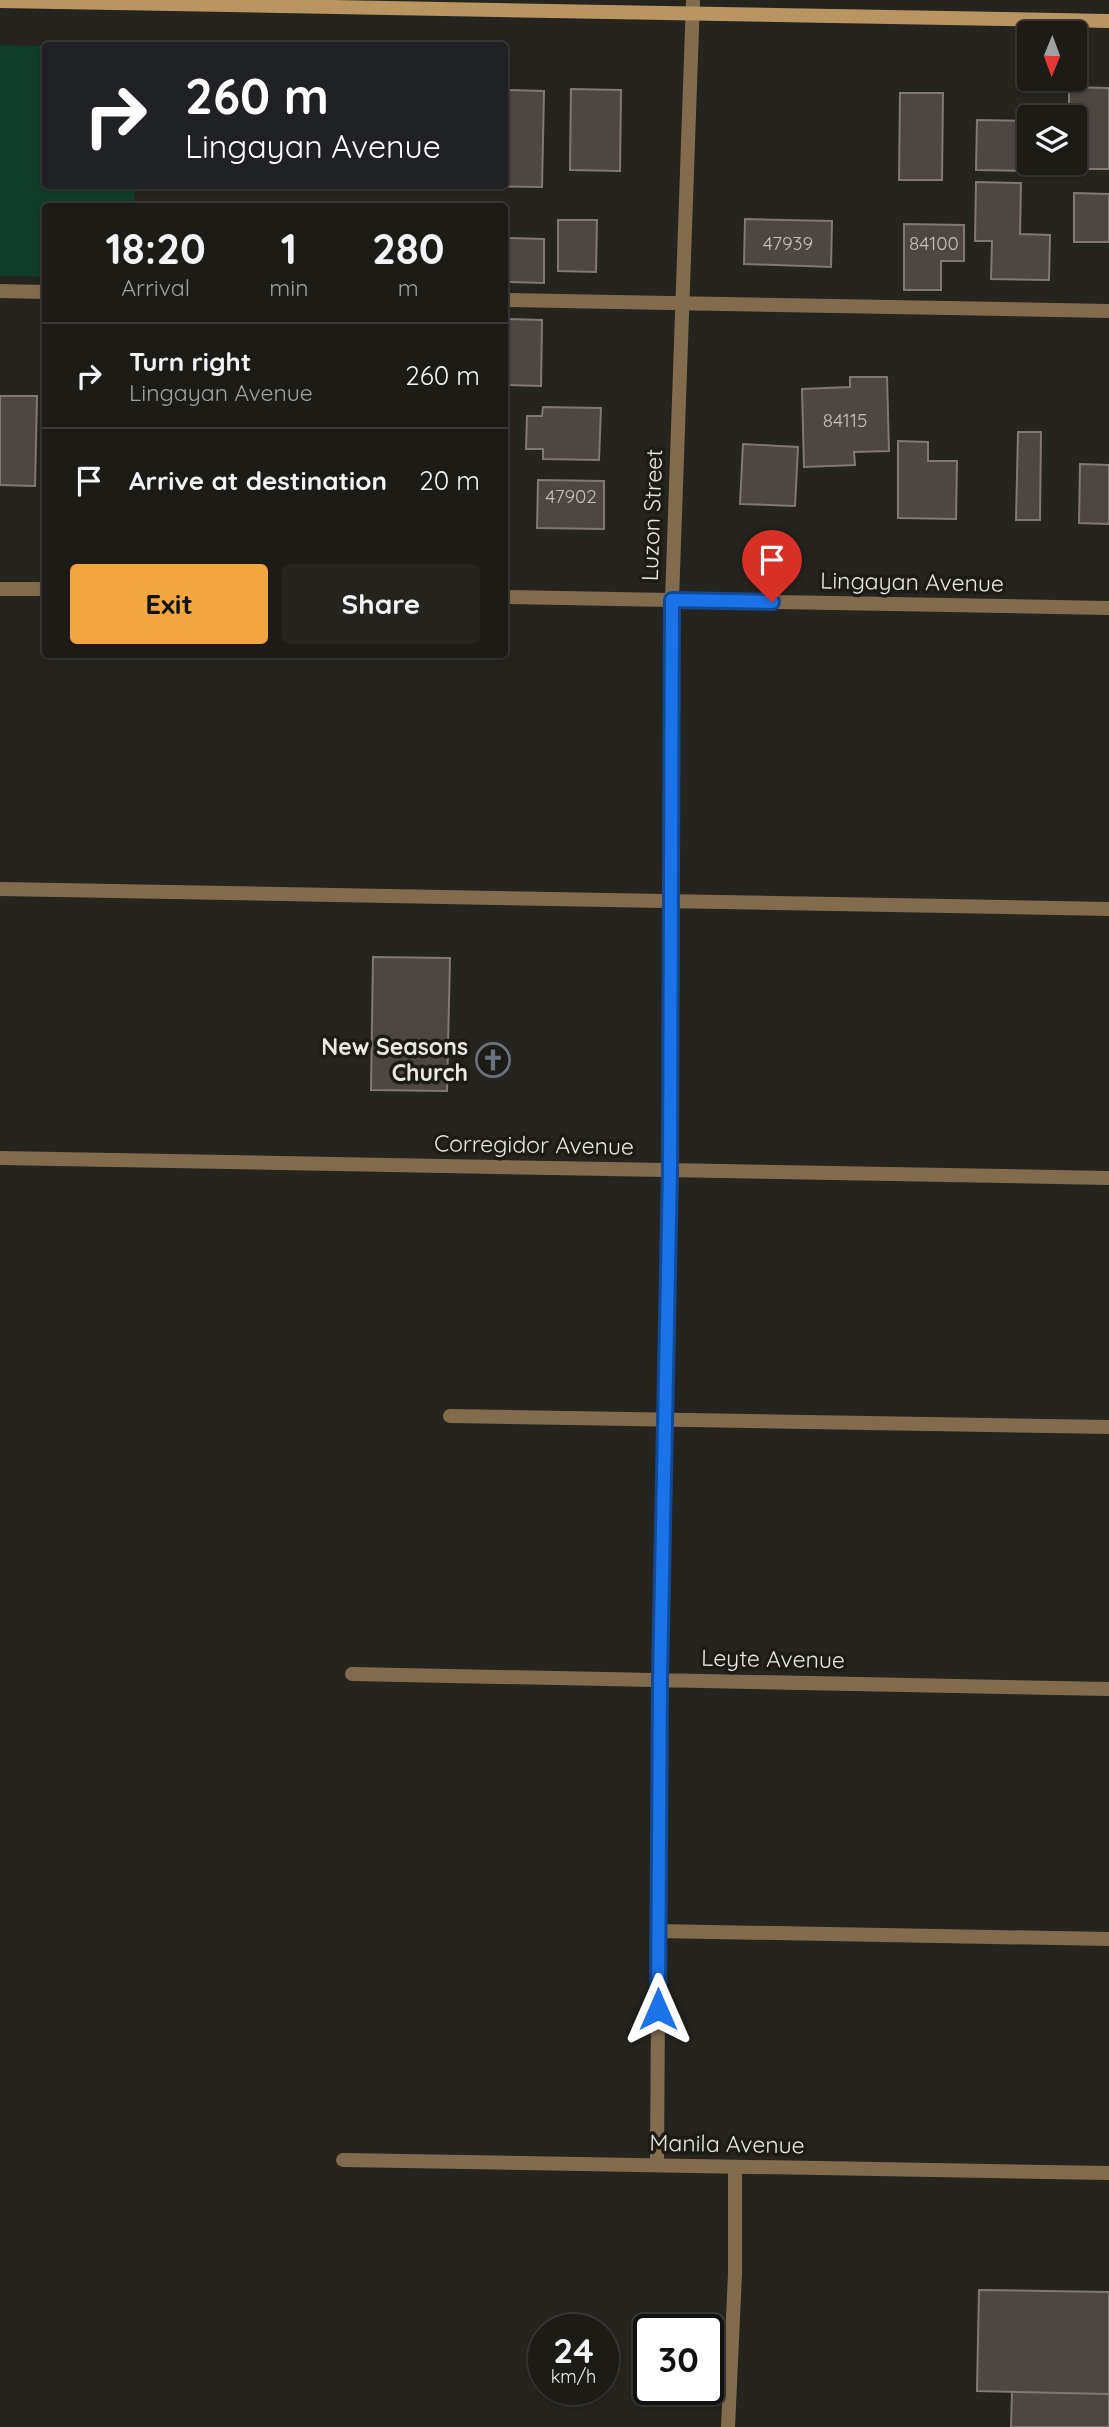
<!DOCTYPE html>
<html lang="en">
<head>
<meta charset="utf-8">
<style>
  body { margin:0; font-family:Quicksand,sans-serif; background:#25241f; color:#f1f3f6; height:100vh; display:flex; flex-direction:column; font-size:26px; white-space:nowrap }
  * { box-sizing:border-box; margin:0 }
  p { font-size:23px; color:#a0a1a1 }
  .icon { flex:none; width:38px; height:38px; fill:none; stroke:currentColor; stroke-width:2; stroke-linecap:round; stroke-linejoin:round }
  .map { position:relative; flex:1; overflow:hidden }
  .side { position:absolute; left:42px; top:203px; width:466px; height:455px; display:flex; flex-direction:column; background:#1c1b16; border-radius:7px; box-shadow:0 2px 5px #0004,0 0 0 2px #3a3935 }
  .side>* { flex:none }
  .top-card { position:absolute; left:42px; top:42px; width:466px; height:147px; border-radius:7px; box-shadow:0 2px 5px #0004,0 0 0 2px #3a3935; background:#202124; color:#fff; overflow:hidden }
  .needle { width:46px; rotate:181deg }
  .buttons { position:absolute; left:1017px; top:21px; display:grid; gap:14px }
  .buttons a { display:grid; place-items:center; width:70px; height:70px; border-radius:7px; background:#1c1b16; box-shadow:0 2px 5px #0004,0 0 0 2px #3a3935; font-size:35px }
  .speed { position:absolute; left:528px; top:2314px; display:flex; gap:14px; font-size:35px; font-weight:700; text-align:center }
  .speed>* { display:grid; place-content:center; width:91px; height:91px; border-radius:50%; background:#1c1b16; box-shadow:0 2px 5px #0004,0 0 0 2px #3a3935; line-height:1 }
  .speed small { font-size:18px; font-weight:400 }
  .speed .limit { border:4px solid #111; border-radius:10px; background:#fff; color:#111 }
  .pin { position:absolute; display:grid; place-items:center; width:60px; height:60px; color:#fff; margin:-72px -30px; border-radius:50% 50% 50% 0; rotate:-45deg; box-shadow:0 0 7px #0007 }
  .pin .icon { rotate:45deg }
  .me { position:absolute; width:77px; margin:-38px; rotate:0deg; stroke-linejoin:round; filter:drop-shadow(0 0 5px #0008) }
  .turn { display:flex; align-items:center; gap:24px; height:147px; padding:0 28px; font-size:32px }
  .turn .icon { width:91px; height:91px; stroke-width:2.5 }
  .turn b { display:block; font-size:49px; line-height:60px }
  .eta { display:flex; justify-content:space-evenly; align-items:center; height:119px; text-align:center }
  .eta b { font-size:42px; font-weight:700; line-height:49px }
  .button { display:flex; gap:14px; margin-top:auto; padding:14px 28px }
  .button a { flex:1; height:80px; border-radius:7px; background:#f1a63f; color:#111; font-size:28px; font-weight:700; line-height:80px; text-align:center }
  .button a+a { background:#25241f; color:#f1f3f6 }
  ul { padding:0; list-style:none }
  li { display:flex; align-items:center; gap:21px; height:105px; padding:0 28px; border-top:2px solid #3a3935 }
  li div { flex:1 }
  li b { display:block; font-size:26px }
  li em { font-style:normal }
  .map>svg:first-child { display:block }
  .green { fill:#0f3c2b }
  .building { fill:#4e4643; stroke:#817875; stroke-width:2 }
  .lines { fill:none; stroke-linecap:round; stroke-linejoin:round }
  .service { stroke:#826c4d; stroke-width:14 }
  .minor { stroke:#826c4d; stroke-width:14 }
  .secondary { stroke:#b99561; stroke-width:14 }
  .route-casing { stroke:#114b97; stroke-width:18 }
  .route { stroke:#1a73e8; stroke-width:12 }
  .labels { text-anchor:middle; stroke-width:7; stroke-linejoin:round; paint-order:stroke }
  .number-label { font-size:19px; fill:#c2c0bb }
  .street-label { font-size:23px; fill:#e9e8e3; stroke:#1c1b15 }
  .poi-label { font-size:23px; font-weight:bold; fill:#e9e8e3; stroke:#1c1b15; text-anchor:end }
</style>
</head>
<body>
<div class="map">
<svg width="1109" height="2427" viewBox="0 0 1109 2427">
  <rect width="100%" height="100%" fill="#26241e"/>
  <path class="green" d="M0 45 45 46 46 186H134V206H46L45 277 0 276Z"/>
  <path class="building" d="M1069 87 1109 88V169H1068V163H1074V117H1069Z
    M571 89 621 90 620 171 570 170Z
    M504 90 544 91 542 187 479 186H504Z
    M900 93H943L942 180H899Z
    M977 120 1029 121 1031 171 976 170Z
    M976 182 1021 183 1020 234 1050 235 1049 280 991 279 992 241H975Z
    M1074 193 1109 194V242H1074Z
    M303 204 344 205V206H303Z
    M745 219 832 221 831 267 744 264Z
    M558 220H597L596 272 558 271Z
    M904 224 964 225V261H941V290H904Z
    M506 238 544 239V283L505 282Z
    M504 319 542 320 541 386 504 385Z
    M850 377H887L889 451 854 452 855 465 804 467 802 389 850 387Z
    M0 396H37L35 486 0 485Z
    M543 407 601 408 599 460 543 459V449H526L527 416H542Z
    M1018 432H1041L1040 520H1016Z
    M898 441 928 442V461H957L956 519 898 518Z
    M743 444 798 447 795 506 740 504Z
    M1080 464 1109 465V524L1079 523Z
    M538 480 604 481V529L537 528Z
    M373 957 450 958 447 1091 371 1090Z
    M979 2290 1109 2292V2394L977 2391Z
    M1012 2392 1109 2394V2427H1011Z"/>
  <g class="lines">
    <path class="service" d="M0 291 46 292
      M504 300 1109 311
      M0 889 1109 909
      M450 1416 1109 1427
      M658 1931 1109 1939
      M728 2427 735 2274V2167"/>
    <path class="minor" d="M0 589H46
      M504 597 1109 608
      M0 1158 1109 1178
      M352 1674 1109 1689
      M343 2160 1109 2173
      M657 2165 660 1679 670 1170 672 600 693 0"/>
    <path class="secondary" d="M0 1 1109 21"/>
  </g>
  <g class="lines">
    <g class="route-casing">
      <path id="route" d="M658 2009 660 1679 670 1170 672 600 772 602"/>
    </g>
    <use href="#route" class="route"/>
  </g>
  <defs>
    <g id="church-ring" transform="scale(1.75)"><circle r="9.5" fill="#1c1b15" stroke="#6b7280" stroke-width="1.5"/><path d="M-1.2-6h2.4v3.5h3.3v2.4h-3.3V6h-2.4V-.1h-3.3v-2.4h3.3Z" fill="#6b7280"/></g>
  </defs>
  <g fill-rule="evenodd">
    <use href="#church-ring" x="493" y="1060"/>
  </g>
  <g class="labels">
    <g class="number-label">
      <text x="788" y="250">47939</text>
      <text x="934" y="250">84100</text>
      <text x="845" y="427">84115</text>
      <text x="571" y="503">47902</text>
    </g>
    <g class="street-label">
      <text transform="translate(652 515) rotate(-88)" y="8">Luzon Street</text>
      <text transform="translate(912 582) rotate(1)" y="8">Lingayan Avenue</text>
      <text transform="translate(534 1145) rotate(1)" y="8">Corregidor Avenue</text>
      <text transform="translate(773 1659) rotate(1)" y="8">Leyte Avenue</text>
      <text transform="translate(727 2144) rotate(1)" y="8">Manila Avenue</text>
    </g>
    <g class="poi-label">
      <text x="468" y="1055">New Seasons<tspan x="468" dy="26">Church</tspan></text>
    </g>
  </g>
</svg>
<div class="buttons">
<a><svg class="needle" viewBox="-14 -14 28 28"><path d="M0-13l5 13h-10z" fill="#e53935"/><path d="M0 13l5-13h-10z" fill="#a0a1a1"/></svg></a>
<a><svg class="icon" aria-label="layers" viewBox="0 0 24 24"><path d="M12 4l9 5-9 5-9-5zM3 14l9 5 9-5"/></svg></a>
</div>
<div class="speed"><div>24<small>km/h</small></div><div class="limit">30</div></div>
<div class="pin" style="left:772px;top:602px;background:#d93025"><svg class="icon" aria-label="arrive" viewBox="0 0 24 24"><path d="M6 21V4h12l-3 4 3 4H6"/></svg></div>
<svg class="me" style="left:658px;top:2009px" viewBox="-20 -20 40 40"><path d="M0-17L14 15 0 8-14 15z" fill="#1a73e8" stroke="#fff" stroke-width="4"/></svg>
<div class="top-card">
<div class="turn"><svg class="icon" aria-label="right" viewBox="0 0 24 24"><path d="M7 20v-9h11M14 6l5 5-5 5"/></svg><div><b>260 m</b>Lingayan Avenue</div></div>
</div>
<section class="side">
<div class="eta">
<div><b>18:20</b><p>Arrival</p></div>
<div><b>1</b><p>min</p></div>
<div><b>280</b><p>m</p></div>
</div>
<ul>
<li><svg class="icon" aria-label="right" viewBox="0 0 24 24"><path d="M7 20v-9h11M14 6l5 5-5 5"/></svg><div><b>Turn right</b><p>Lingayan Avenue</p></div><em>260 m</em></li>
<li><svg class="icon" aria-label="arrive" viewBox="0 0 24 24"><path d="M6 21V4h12l-3 4 3 4H6"/></svg><div><b>Arrive at destination</b></div><em>20 m</em></li>
</ul>
<div class="button"><a>Exit</a><a>Share</a></div>
</section>
</div>
</body>
</html>
